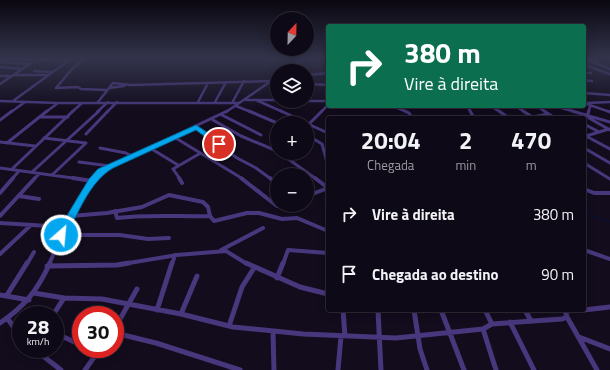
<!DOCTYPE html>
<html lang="pt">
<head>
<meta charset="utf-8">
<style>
  body { margin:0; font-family:"Titillium Web",sans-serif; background:#1c1723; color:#f1f3f6; height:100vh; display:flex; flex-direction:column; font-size:15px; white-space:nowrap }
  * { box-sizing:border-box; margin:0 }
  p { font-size:13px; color:#9b9aa1 }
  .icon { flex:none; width:22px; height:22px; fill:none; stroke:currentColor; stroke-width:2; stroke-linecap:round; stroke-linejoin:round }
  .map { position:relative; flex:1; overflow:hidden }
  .sheet { position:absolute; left:326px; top:116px; width:260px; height:196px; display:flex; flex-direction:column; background:#0e0916; border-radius:4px; box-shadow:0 2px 10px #0003,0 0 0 1px #2e2a35 }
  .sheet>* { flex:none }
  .top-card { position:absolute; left:326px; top:24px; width:260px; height:84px; border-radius:4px; box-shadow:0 2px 10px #0003,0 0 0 1px #2e2a35; background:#0b6e4f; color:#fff; overflow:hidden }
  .needle { width:26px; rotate:22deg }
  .controls { position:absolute; left:270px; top:12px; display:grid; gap:8px }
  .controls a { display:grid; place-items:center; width:44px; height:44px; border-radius:50%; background:#0e0916; box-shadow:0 2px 10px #0003,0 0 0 1px #2e2a35; font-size:20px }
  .speed { position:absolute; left:12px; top:306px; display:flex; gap:8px; font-size:20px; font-weight:700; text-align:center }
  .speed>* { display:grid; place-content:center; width:52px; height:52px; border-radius:50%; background:#0e0916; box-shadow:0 2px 10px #0003,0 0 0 1px #2e2a35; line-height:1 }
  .speed small { font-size:10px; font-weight:400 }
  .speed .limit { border:6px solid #d22; background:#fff; color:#111 }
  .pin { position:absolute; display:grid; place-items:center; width:34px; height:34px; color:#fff; margin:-17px; border:2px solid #fff; border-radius:50%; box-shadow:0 1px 4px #0007 }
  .me { position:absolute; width:44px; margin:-22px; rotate:27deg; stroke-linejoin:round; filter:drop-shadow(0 0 3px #0008) }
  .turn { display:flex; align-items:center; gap:14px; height:84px; padding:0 12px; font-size:18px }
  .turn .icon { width:52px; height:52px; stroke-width:2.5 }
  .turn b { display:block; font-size:28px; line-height:34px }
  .eta { display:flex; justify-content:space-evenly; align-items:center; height:68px; text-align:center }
  .eta b { font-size:24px; font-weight:700; line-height:28px }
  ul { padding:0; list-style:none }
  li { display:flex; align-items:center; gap:12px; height:60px; padding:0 12px }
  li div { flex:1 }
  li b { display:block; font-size:15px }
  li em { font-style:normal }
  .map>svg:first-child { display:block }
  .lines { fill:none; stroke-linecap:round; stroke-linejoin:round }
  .stream { stroke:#091039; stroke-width:1 }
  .minor-far3 { stroke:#48377c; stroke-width:2.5 }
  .minor-far2 { stroke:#48377c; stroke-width:3 }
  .minor-far1 { stroke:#48377c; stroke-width:4 }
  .minor { stroke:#48377c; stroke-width:5 }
  .route { fill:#03a7f0; stroke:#026d9c }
</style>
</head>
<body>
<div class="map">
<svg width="610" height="370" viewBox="0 0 610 370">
  <rect width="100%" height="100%" fill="#120c1d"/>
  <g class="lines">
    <path class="stream" d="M584 214 610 222"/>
    <path class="minor-far3" d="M325 58 328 62
      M584 58 610 69
      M0 59 67 61
      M0 62 29 64
      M584 65 610 74
      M0 67 22 69
      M34 71 53 72
      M286 71 303 58
      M584 73H591
      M14 75H48
      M307 75 328 73
      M0 76H11
      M584 80 592 81
      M0 84 34 61
      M307 84 328 85
      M56 88 78 87 81 89 106 90
      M56 88 72 69 85 58
      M109 88 124 86
      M584 93 610 95
      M246 100H277
      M256 100 283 112
      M0 101 58 103H239
      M13 101 72 58
      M307 101H328
      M98 102 113 83 131 85 270 81
      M198 102 208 83
      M215 102 226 82
      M232 103 244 81
      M584 103 610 112
      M587 103 610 102
      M236 106 251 112
      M393 106 407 112
      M467 106 471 112
      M491 106 500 112
      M515 106 525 112
      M536 106 546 112
      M554 106 576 112
      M11 112 25 102
      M46 112 58 103
      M72 112 82 103
      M97 112 108 102
      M107 112 117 102
      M226 112 277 77
      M321 112 328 105
      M588 112 591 105"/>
    <path class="minor-far2" d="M249 111 277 123
      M281 111 307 123
      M405 111 409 113 412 118
      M470 111 474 118
      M499 111 509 118
      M523 111 534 118
      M544 111 555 118
      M572 111 610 122
      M608 111 610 112
      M222 115 261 135
      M587 116 589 111
      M41 117H68
      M533 117 548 114
      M589 118 610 130
      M0 120 12 111
      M213 120 241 136 277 151
      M308 124 328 133
      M309 124 322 111
      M584 124 599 132
      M196 127 237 158 256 168 271 179
      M86 134 108 111
      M307 135 322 144 328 166
      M584 135 610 149
      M586 136 609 129
      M174 137 243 179
      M44 138 86 143 52 175
      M0 142 35 146
      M7 143 47 111
      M100 148 126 153 132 156
      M150 148 178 165
      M584 148 610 163
      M280 153 316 179
      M79 162 110 166
      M584 163 610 179
      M0 168 80 179
      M12 169 73 111
      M32 172 99 111
      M12 179 19 171
      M34 179 39 174
      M94 179 101 171 227 111
      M180 179 173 169 199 154"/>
    <path class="minor-far1" d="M73 178 92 181
      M179 178 182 183
      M241 178 277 206
      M270 178 277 184
      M315 178 328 188
      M584 189 594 193H610
      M0 193 13 178
      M19 196 39 199
      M307 196 328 188
      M115 211 117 218C147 214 179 217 210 216
      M0 216 35 178
      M71 216 107 213 142 207 169 195 203 202 208 207 210 216 214 221 247 213H259L282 219 297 218 328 231
      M0 223 65 227
      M61 235H120L148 239 169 238
      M221 250 263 228
      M584 250 610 259
      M0 254 31 225
      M27 264 34 252
      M49 264 75 208 95 178
      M123 264 177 255 226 251 247 264
      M172 264 175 255
      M283 264 288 250 328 253"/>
    <path class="minor" d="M246 263 300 287 328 294
      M47 266 117 265 129 263
      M277 278 283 263
      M34 293 64 298 102 299 181 314 233 327 303 334 396 338 483 329 492 324 562 319 567 317 565 310
      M0 295 29 300
      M7 295 27 263
      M157 310 172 263
      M343 310 345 336
      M378 310 381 370
      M414 310 420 349 427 370
      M441 310 464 370
      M485 310 492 324
      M525 310 531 321
      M584 310 610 307
      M566 311 578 310
      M181 314 197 276
      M53 315 64 298
      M567 317 597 370
      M8 319 21 338
      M510 322 534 370
      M0 323C25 306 37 291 50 263
      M229 326 242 287 254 268
      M115 328 137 289
      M483 329 496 370
      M273 332 274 370
      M55 333 81 345
      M115 333 156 343 240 370
      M579 337 610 349
      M34 349 61 370
      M89 349 97 353
      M85 370 100 349
      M338 370 341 336"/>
  </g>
  <linearGradient id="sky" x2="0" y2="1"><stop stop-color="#0a0710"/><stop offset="0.53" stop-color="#33344c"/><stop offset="1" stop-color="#33344c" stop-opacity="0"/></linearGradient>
  <rect width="610" height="110" fill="url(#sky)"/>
  <path class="route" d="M196 125 222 142V145H216L196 130 113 168C89 182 78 214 65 238H57L56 235 57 232 89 179 98 169Z"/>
</svg>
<div class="controls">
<a><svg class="needle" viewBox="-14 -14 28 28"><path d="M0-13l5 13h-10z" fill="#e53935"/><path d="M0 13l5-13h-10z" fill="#9b9aa1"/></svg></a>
<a><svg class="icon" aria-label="layers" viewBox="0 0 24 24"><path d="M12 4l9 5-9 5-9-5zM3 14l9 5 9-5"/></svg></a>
<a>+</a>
<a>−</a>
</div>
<div class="speed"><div>28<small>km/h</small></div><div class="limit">30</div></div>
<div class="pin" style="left:219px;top:144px;background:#d93025"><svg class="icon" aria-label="arrive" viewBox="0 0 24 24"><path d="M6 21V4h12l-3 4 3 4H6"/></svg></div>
<svg class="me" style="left:61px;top:235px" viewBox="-20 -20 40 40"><circle r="17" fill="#03a7f0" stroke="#fff" stroke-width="3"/><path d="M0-11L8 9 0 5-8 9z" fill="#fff"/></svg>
<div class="top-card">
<div class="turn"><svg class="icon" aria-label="right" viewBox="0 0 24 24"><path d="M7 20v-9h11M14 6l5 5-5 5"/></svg><div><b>380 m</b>Vire à direita</div></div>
</div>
<section class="sheet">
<div class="eta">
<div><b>20:04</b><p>Chegada</p></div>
<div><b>2</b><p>min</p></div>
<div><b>470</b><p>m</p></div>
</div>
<ul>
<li><svg class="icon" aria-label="right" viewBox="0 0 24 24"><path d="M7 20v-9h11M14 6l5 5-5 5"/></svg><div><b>Vire à direita</b></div><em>380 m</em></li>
<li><svg class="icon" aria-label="arrive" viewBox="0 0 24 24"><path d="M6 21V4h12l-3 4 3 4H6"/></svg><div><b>Chegada ao destino</b></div><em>90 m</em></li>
</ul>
</section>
</div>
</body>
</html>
